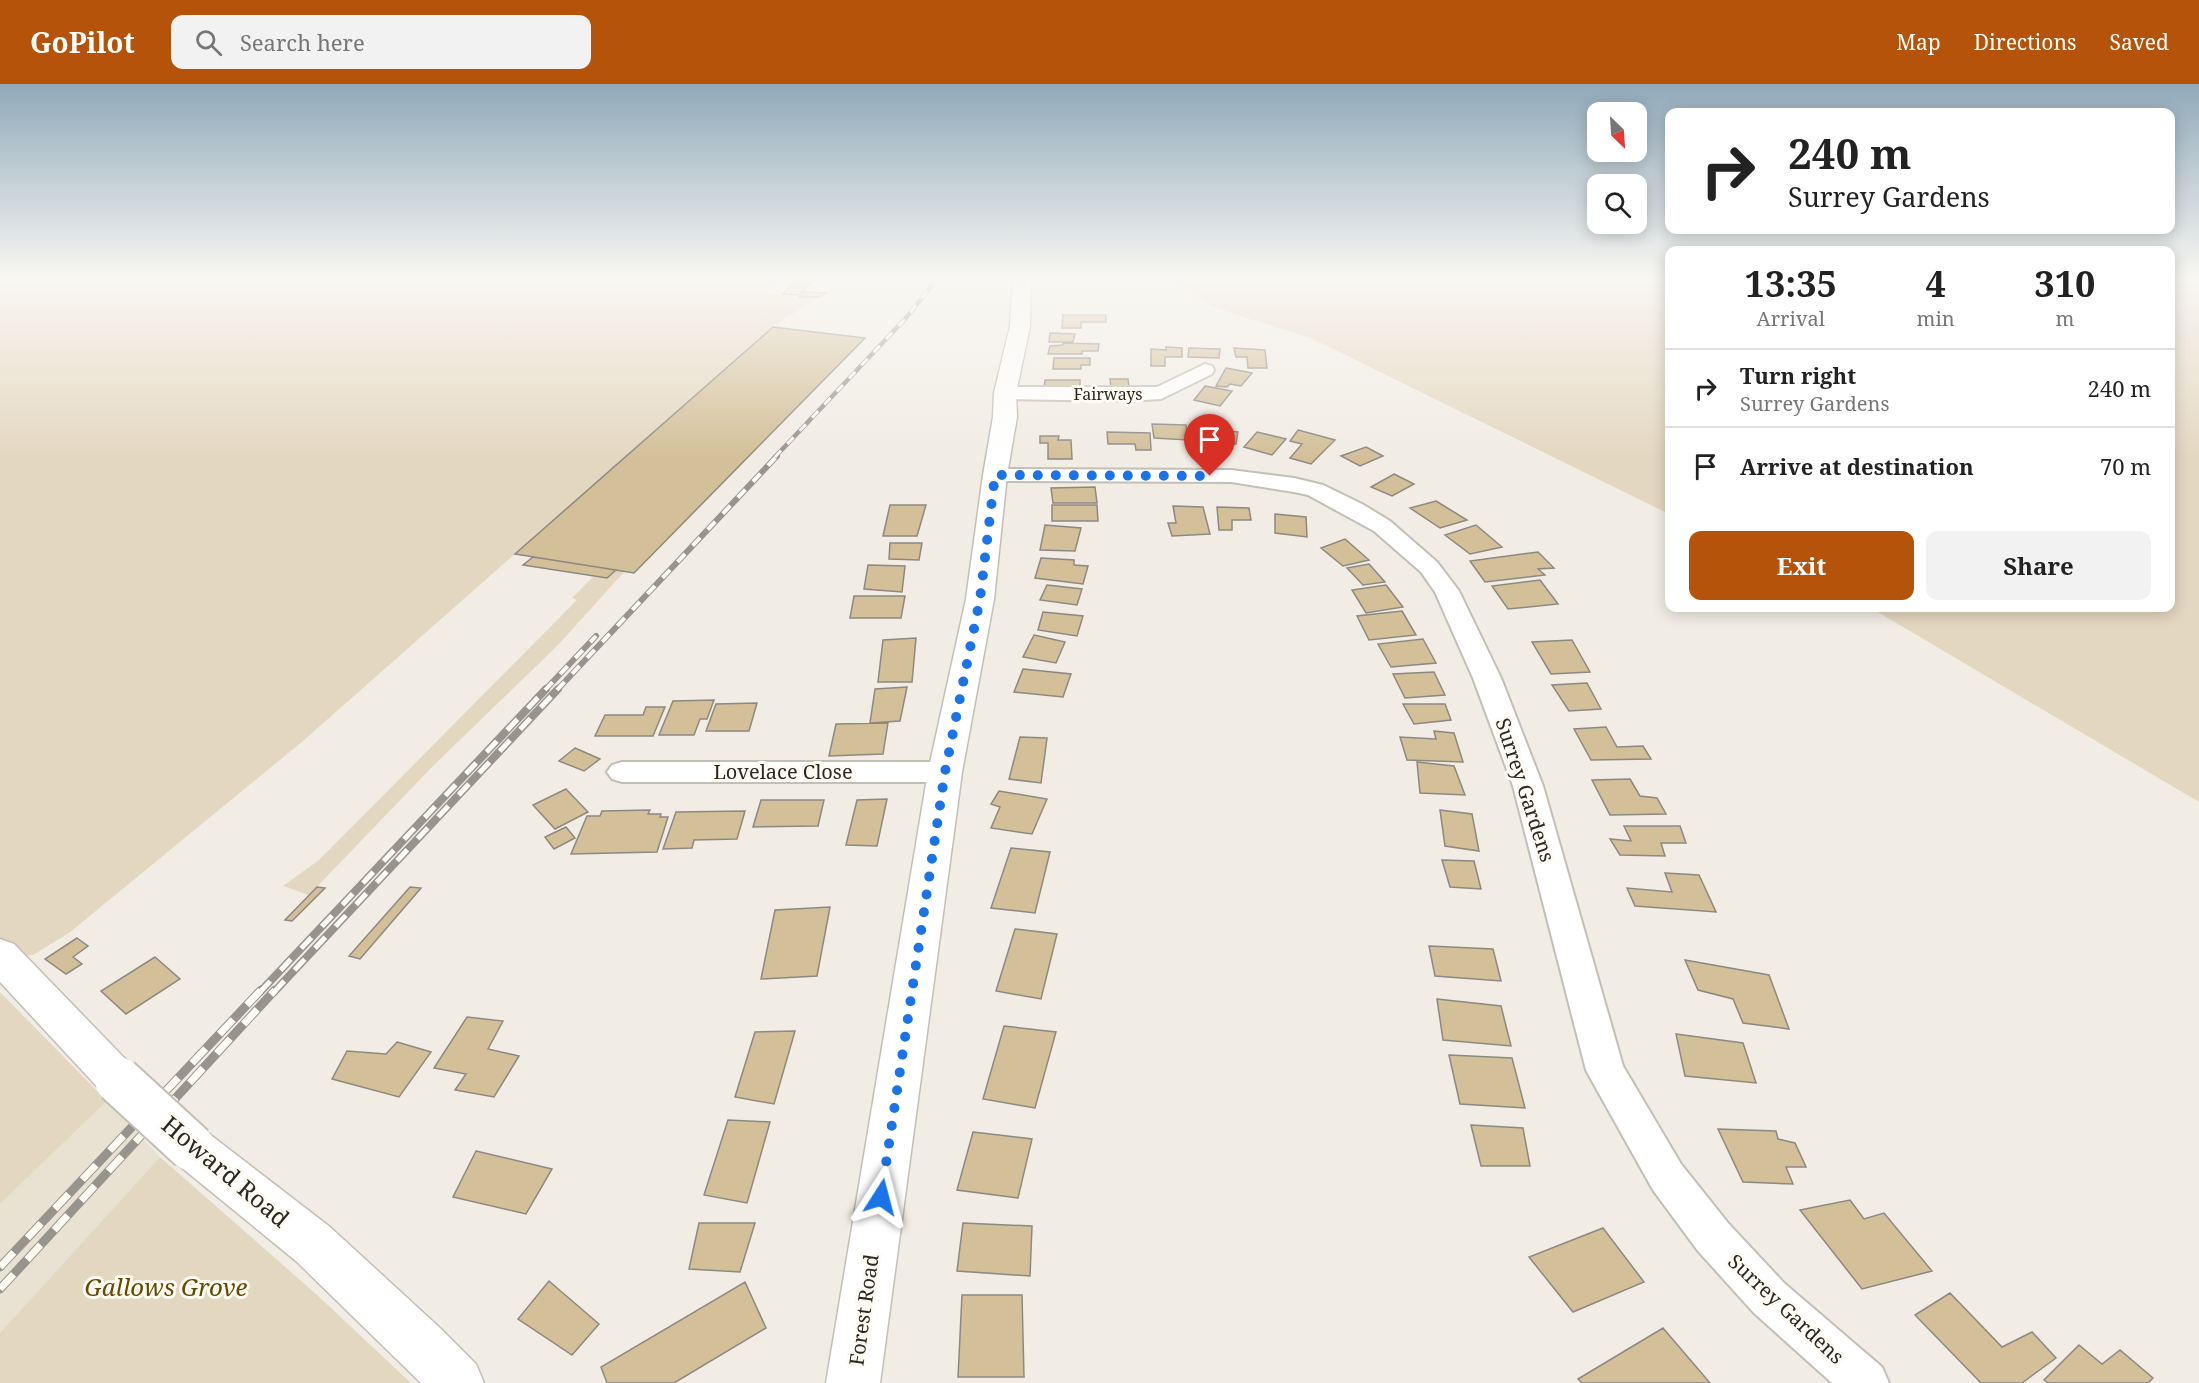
<!DOCTYPE html>
<html lang="en">
<head>
<meta charset="utf-8">
<style>
  body { margin:0; font-family:"Noto Serif",serif; background:#f2f2f2; color:#222; height:100vh; display:flex; flex-direction:column; font-size:22px; white-space:nowrap }
  * { box-sizing:border-box; margin:0 }
  p { font-size:20px; color:#767676 }
  .icon { flex:none; width:33px; height:33px; fill:none; stroke:currentColor; stroke-width:2; stroke-linecap:round; stroke-linejoin:round }
  .map { position:relative; flex:1; overflow:hidden }
  .sheet { position:absolute; left:1665px; top:162px; width:510px; height:366px; display:flex; flex-direction:column; background:#fff; border-radius:12px; box-shadow:0 3px 15px #0003 }
  .sheet>* { flex:none }
  .guide { position:absolute; left:1665px; top:24px; width:510px; height:126px; border-radius:12px; box-shadow:0 3px 15px #0003; background:#fff; color:#222; overflow:hidden }
  .needle { width:39px; rotate:155deg }
  .buttons { position:absolute; left:1587px; top:18px; display:grid; gap:12px }
  .buttons a { display:grid; place-items:center; width:60px; height:60px; border-radius:12px; background:#fff; box-shadow:0 3px 15px #0003; font-size:30px }
  .pin { position:absolute; display:grid; place-items:center; width:51px; height:51px; color:#fff; margin:-62px -26px; border-radius:50% 50% 50% 0; rotate:-45deg; box-shadow:0 0 6px #0007 }
  .pin .icon { rotate:45deg }
  .me { position:absolute; width:66px; margin:-33px; rotate:9deg; stroke-linejoin:round; filter:drop-shadow(0 0 4px #0008) }
  .turn { display:flex; align-items:center; gap:21px; height:126px; padding:0 24px; font-size:27px }
  .turn .icon { width:78px; height:78px; stroke-width:2.5 }
  .turn b { display:block; font-size:42px; line-height:51px }
  .eta { display:flex; justify-content:space-evenly; align-items:center; height:102px; text-align:center }
  .eta b { font-size:36px; font-weight:700; line-height:42px }
  .primary-button { display:flex; gap:12px; margin-top:auto; padding:12px 24px }
  .primary-button a { flex:1; height:69px; border-radius:12px; background:#b45309; color:#fff; font-size:24px; font-weight:700; line-height:69px; text-align:center }
  .primary-button a+a { background:#f2f2f2; color:#222 }
  ul { padding:0; list-style:none }
  li { display:flex; align-items:center; gap:18px; height:78px; padding:0 24px; border-top:2px solid #e0e0e0 }
  li div { flex:1 }
  li b { display:block; font-size:22px }
  li em { font-style:normal }
  header { display:flex; align-items:center; gap:36px; box-sizing:border-box; height:84px; padding:0 30px; background:#b45309; color:#fff }
  header strong { font-size:28px }
  nav { display:flex; gap:33px; margin-inline-start:auto; font-size:21px }
  .search { width:420px; height:54px; background:#f2f2f2; display:flex; align-items:center; gap:15px; box-sizing:border-box; padding:0 21px; border-radius:12px; color:#767676; font-size:22px }
  .map>svg:first-child { display:block }
  .built { fill:#e9e1d2 }
  .green { fill:#e4d7c0 }
  .building { fill:#d3bf98; stroke:#8d8982; stroke-width:1.5 }
  .lines { fill:none; stroke-linecap:round; stroke-linejoin:round }
  .minor-casing { stroke:#c3bfb7; stroke-width:4 }
  .tertiary-casing { stroke:#c3bfb7; stroke-width:3 }
  .minor { fill:#fff; fill-rule:evenodd }
  .tertiary { fill:#fff; fill-rule:evenodd }
  .rail-far3-casing { stroke:#97948e; stroke-width:4.5 }
  .rail-far2-casing { stroke:#97948e; stroke-width:6 }
  .rail-far1-casing { stroke:#97948e; stroke-width:8 }
  .rail-casing { stroke:#97948e; stroke-width:9 }
  .rail-far3 { stroke:#fffaf2; stroke-width:3; stroke-dasharray:9; stroke-linecap:butt }
  .rail-far2 { stroke:#fffaf2; stroke-width:4; stroke-dasharray:11; stroke-linecap:butt }
  .rail-far1 { stroke:#fffaf2; stroke-width:5; stroke-dasharray:15; stroke-linecap:butt }
  .rail { stroke:#fffaf2; stroke-width:7; stroke-dasharray:20; stroke-linecap:butt }
  .tertiary-bridge-casing { stroke:#c3bfb7; stroke-width:50; stroke-linecap:butt }
  .tertiary-bridge { stroke:#fff; stroke-width:46 }
  .route { stroke:#1a73e8; stroke-width:10; stroke-dasharray:0 18 }
  .labels { text-anchor:middle; stroke-width:6; stroke-linejoin:round; paint-order:stroke }
  .far-street-label { font-size:16px; fill:#2a2825; stroke:#fffaf2 }
  .street-label { font-size:20px; fill:#2a2825; stroke:#fffaf2 }
  .near-street-label { font-size:24px; fill:#2a2825; stroke:#fffaf2 }
  .near-park-label { font-size:24px; font-style:italic; fill:#644901; stroke:#fffaf2 }
</style>
</head>
<body>
<header>
<strong>GoPilot</strong>
<div class="search"><svg class="icon" aria-label="search" viewBox="0 0 24 24"><circle cx="10" cy="10" r="6"/><path d="M15 15l6 6"/></svg>Search here</div>
<nav><a>Map</a><a>Directions</a><a>Saved</a></nav>
</header>
<div class="map">
<svg width="2199" height="1299" viewBox="0 0 2199 1299">
  <rect width="100%" height="100%" fill="#f1ede5"/>
  <path class="built" d="M107 1017 160 1073 0 1249V1120Z"/>
  <path class="green" d="M0 194H779L765 210 819 213 772 243 303 657 69 849 33 871 15 873 0 884Z
    M1169 194H1669V430L1313 255 1213 223Z
    M2171 194H2199V718L1871 524H2170Z
    M616 486 625 487 558 561 433 682 309 811 283 802 319 776 577 516 572 514 594 492 607 494Z
    M0 908 107 1017 0 1120Z
    M160 1073 316 1210 411 1299H0V1249Z"/>
  <path class="building" d="M794 197 811 198 800 211 783 210Z
    M802 208 826 209 819 213H799Z
    M1063 231H1106V238H1081V244H1062Z
    M773 243 865 254 634 489 515 470Z
    M1050 249 1075 250 1073 258H1049Z
    M1063 259 1099 260 1098 267H1082V270H1048L1050 262 1063 261Z
    M1166 263 1182 264V273H1165V282H1151V265L1166 266Z
    M1189 264 1220 265 1219 274 1188 273Z
    M1234 264 1265 266 1267 284H1248L1247 273H1236Z
    M1054 274H1090V281H1081V285H1053Z
    M1226 284 1252 289 1241 302 1230 300 1227 303 1216 302Z
    M1110 295H1128L1129 303 1111 304Z
    M1045 296H1080V305H1044Z
    M1205 302 1232 307 1220 322 1194 316Z
    M1152 340 1186 341 1188 356 1154 354Z
    M1201 344 1238 348 1236 360 1199 356Z
    M1298 346 1335 356 1311 380 1290 374 1302 360 1290 357Z
    M1107 348 1150 349 1151 366H1136L1135 360H1108Z
    M1257 348 1286 355 1272 371 1244 363Z
    M1040 352H1059L1058 356H1071L1072 375H1048V359H1040Z
    M1366 363 1383 372 1360 382 1341 372Z
    M1394 390 1414 400 1392 412 1371 403Z
    M1095 403 1097 419H1053L1051 404Z
    M1436 417 1467 436 1440 444 1410 424Z
    M890 421H926L917 452H883Z
    M1052 421H1097L1098 437H1052Z
    M1173 422 1203 423 1210 450 1172 452 1168 439H1176Z
    M1217 423 1249 424 1251 436H1232V446H1219Z
    M1275 430 1306 433 1307 453 1275 449Z
    M1045 441 1081 444 1075 467 1040 466Z
    M1476 441 1502 463 1470 470 1445 451Z
    M1345 455 1369 476 1343 482 1321 464Z
    M890 459H922L919 476 889 475Z
    M1538 468 1554 484 1538 485 1545 491 1485 498 1470 477Z
    M533 473 616 486 607 494 523 481Z
    M1041 474 1074 476V481L1088 482 1083 500 1035 494Z
    M1369 480 1385 498 1363 501 1347 484Z
    M868 481 905 482 902 508 864 505Z
    M1540 496 1558 520 1508 525 1492 502Z
    M1047 501 1082 505 1077 521 1040 516Z
    M1386 501 1403 523 1366 529 1352 506Z
    M854 512H905L901 534H850Z
    M1402 527 1416 551 1369 556 1357 532Z
    M1043 528 1083 532 1077 552 1038 546Z
    M1034 551 1065 558 1056 579 1023 573Z
    M916 554 912 598H878L883 556Z
    M1423 555 1436 579 1391 583 1378 560Z
    M1572 556 1590 588 1551 590 1532 558Z
    M1023 585 1071 590 1063 613 1014 608Z
    M1434 588 1445 611 1405 614 1393 590Z
    M1587 599 1601 625 1569 627 1552 601Z
    M907 603 900 637 870 639 875 605Z
    M714 616 707 635H700L694 651H659L673 617Z
    M757 619 749 647H706L716 620Z
    M1403 620H1445L1451 636 1414 640Z
    M646 623H665L653 652H595L605 631H643Z
    M888 639 883 670 829 672 836 640Z
    M1606 643 1617 663 1643 662 1651 675 1591 676 1574 645Z
    M1434 647 1454 649 1463 678 1407 676 1400 653 1436 655Z
    M1020 653 1047 654 1041 699 1009 695Z
    M575 664 600 675 584 687 559 677Z
    M1417 678 1454 682 1465 711 1420 709Z
    M1630 695 1640 712 1657 714 1666 730 1610 731 1592 696Z
    M566 705 588 728 555 745 533 721Z
    M999 707 1047 715 1032 750 991 744 1000 723 991 720Z
    M887 715 877 762 846 761 857 716Z
    M761 716H824L818 742 753 743Z
    M650 726 648 730H661L660 733H668L657 768 571 770 587 732H600L602 727Z
    M1440 726 1472 730 1479 767 1445 762Z
    M745 727 737 755 694 756 692 764 663 765 676 728Z
    M1624 742H1680L1686 759H1661L1665 772 1620 771 1610 755 1631 757Z
    M566 743 575 754 554 765 545 753Z
    M1011 764 1050 768 1035 829 991 824Z
    M1442 776 1474 777 1481 805 1450 803Z
    M1665 789 1699 791 1716 828 1635 822 1627 804 1672 808Z
    M317 803 325 804 292 837 285 836Z
    M410 803 421 804 360 875 349 872Z
    M830 823 817 892 761 895 775 826Z
    M1015 845 1057 850 1041 915 996 907Z
    M77 854 88 862 73 873 82 880 66 890 45 875Z
    M1429 862 1493 865 1501 897 1435 892Z
    M155 873 180 895 126 930 101 907Z
    M1685 876 1769 891 1789 945 1743 939 1733 915 1698 906Z
    M1437 915 1501 922 1511 962 1443 956Z
    M467 933 503 937 488 965 519 972 494 1013 455 1006 466 990 434 984Z
    M1004 942 1056 948 1035 1024 983 1015Z
    M795 947 774 1020 735 1013 755 948Z
    M1676 950 1743 959 1756 999 1685 992Z
    M397 958 431 968 399 1013 332 995 347 967 386 970Z
    M1449 971 1512 974 1525 1024 1460 1020Z
    M728 1036 770 1038 747 1119 704 1111Z
    M1471 1041 1523 1044 1530 1082H1481Z
    M1718 1045 1776 1047 1778 1055 1795 1059 1806 1083H1786L1793 1100 1743 1098Z
    M973 1048 1032 1055 1018 1114 957 1106Z
    M476 1067 552 1085 526 1130 453 1113Z
    M1850 1116 1864 1135 1884 1129 1932 1187 1862 1205 1800 1126Z
    M699 1139H755L740 1188 689 1185Z
    M963 1139 1032 1142 1030 1192 957 1187Z
    M1603 1144 1644 1198 1573 1228 1529 1173Z
    M549 1197 599 1240 572 1271 518 1235Z
    M745 1198 766 1244 674 1299H607L601 1283Z
    M1950 1209 2002 1263 2032 1248 2056 1274 2022 1299H1981L1915 1231Z
    M962 1211H1022L1024 1293H958Z
    M1663 1244 1710 1299H1582L1578 1295Z
    M2079 1261 2102 1280 2120 1266 2153 1294 2148 1299H2048L2044 1296Z"/>
  <g class="lines">
    <g class="minor-casing">
      <path id="minor" d="M1205 280 1212 282 1214 286 1212 290 1161 315 1128 317 1005 315 998 313 995 309 998 305 1005 303H1157Z
        M995 385 1231 386 1294 394 1323 401 1362 420 1390 437 1437 478 1459 507 1501 594 1543 702 1623 982 1681 1080 1728 1139 1784 1199 1882 1283 1889 1299H1832L1754 1229 1698 1167 1653 1106 1592 997 1586 986 1513 702 1473 594 1435 508 1421 488 1374 447 1308 411 1294 408 1231 398 995 397 987 396 984 391 987 386Z
        M622 678H945L955 681 960 688 955 695 945 698H622L612 695 607 688 612 681Z"/>
    </g>
    <g class="tertiary-casing">
      <path id="tertiary" d="M1013 194H1031L1030 242 1016 309 1017 333 1007 391 994 515 962 688 880 1299H826L928 688 966 515 983 391 993 333 994 309 1010 242Z
        M0 855 14 860 133 983 140 996 133 1009 118 1015 103 1009 0 898Z
        M192 1043 208 1049 330 1143 440 1244 476 1280 484 1299H421L296 1177 176 1079 169 1064 176 1049Z"/>
    </g>
    <use href="#minor" class="minor"/>
    <use href="#tertiary" class="tertiary"/>
    <g class="rail-far3-casing">
      <path id="rail-far3" d="M775 373 905 235 938 194"/>
    </g>
    <g class="rail-far2-casing">
      <path id="rail-far2" d="M545 606 596 552
        M557 606 777 372"/>
    </g>
    <g class="rail-far1-casing">
      <path id="rail-far1" d="M260 908 546 605
        M274 908 558 605"/>
    </g>
    <g class="rail-casing">
      <path id="rail" d="M0 1183 261 906
        M0 1205 275 906"/>
    </g>
    <use href="#rail-far3" class="rail-far3"/>
    <use href="#rail-far2" class="rail-far2"/>
    <use href="#rail-far1" class="rail-far1"/>
    <use href="#rail" class="rail"/>
    <g class="tertiary-bridge-casing">
      <path id="tertiary-bridge" d="M118 996 192 1064"/>
    </g>
    <use href="#tertiary-bridge" class="tertiary-bridge"/>
  </g>
  <linearGradient id="sky" x2="0" y2="1"><stop stop-color="#90a9b9"/><stop offset="0.52" stop-color="#f9f7f3"/><stop offset="1" stop-color="#f9f7f3" stop-opacity="0"/></linearGradient>
  <rect width="2199" height="375" fill="url(#sky)"/>
  <g class="lines">
    <path class="route" d="M881 1113 945 688 980 515 995 391 1210 392"/>
  </g>
  <g class="labels">
    <g class="far-street-label">
      <text x="1108" y="316">Fairways</text>
    </g>
    <g class="street-label">
      <text x="783" y="695">Lovelace Close</text>
      <text transform="translate(1525 706) rotate(72)" y="7">Surrey Gardens</text>
      <text transform="translate(1786 1225) rotate(43)" y="7">Surrey Gardens</text>
      <text transform="translate(864 1226) rotate(-82)" y="7">Forest Road</text>
    </g>
    <g class="near-street-label">
      <text transform="translate(225 1088) rotate(40)" y="8">Howard Road</text>
    </g>
    <g class="near-park-label">
      <text x="166" y="1212">Gallows Grove</text>
    </g>
  </g>
</svg>
<div class="buttons">
<a><svg class="needle" viewBox="-14 -14 28 28"><path d="M0-13l5 13h-10z" fill="#e53935"/><path d="M0 13l5-13h-10z" fill="#767676"/></svg></a>
<a><svg class="icon" aria-label="search" viewBox="0 0 24 24"><circle cx="10" cy="10" r="6"/><path d="M15 15l6 6"/></svg></a>
</div>
<div class="pin" style="left:1210px;top:392px;background:#d93025"><svg class="icon" aria-label="arrive" viewBox="0 0 24 24"><path d="M6 21V4h12l-3 4 3 4H6"/></svg></div>
<svg class="me" style="left:881px;top:1113px" viewBox="-20 -20 40 40"><path d="M0-17L14 15 0 8-14 15z" fill="#1a73e8" stroke="#fff" stroke-width="4"/></svg>
<div class="guide">
<div class="turn"><svg class="icon" aria-label="right" viewBox="0 0 24 24"><path d="M7 20v-9h11M14 6l5 5-5 5"/></svg><div><b>240 m</b>Surrey Gardens</div></div>
</div>
<section class="sheet">
<div class="eta">
<div><b>13:35</b><p>Arrival</p></div>
<div><b>4</b><p>min</p></div>
<div><b>310</b><p>m</p></div>
</div>
<ul>
<li><svg class="icon" aria-label="right" viewBox="0 0 24 24"><path d="M7 20v-9h11M14 6l5 5-5 5"/></svg><div><b>Turn right</b><p>Surrey Gardens</p></div><em>240 m</em></li>
<li><svg class="icon" aria-label="arrive" viewBox="0 0 24 24"><path d="M6 21V4h12l-3 4 3 4H6"/></svg><div><b>Arrive at destination</b></div><em>70 m</em></li>
</ul>
<div class="primary-button"><a>Exit</a><a>Share</a></div>
</section>
</div>
</body>
</html>
